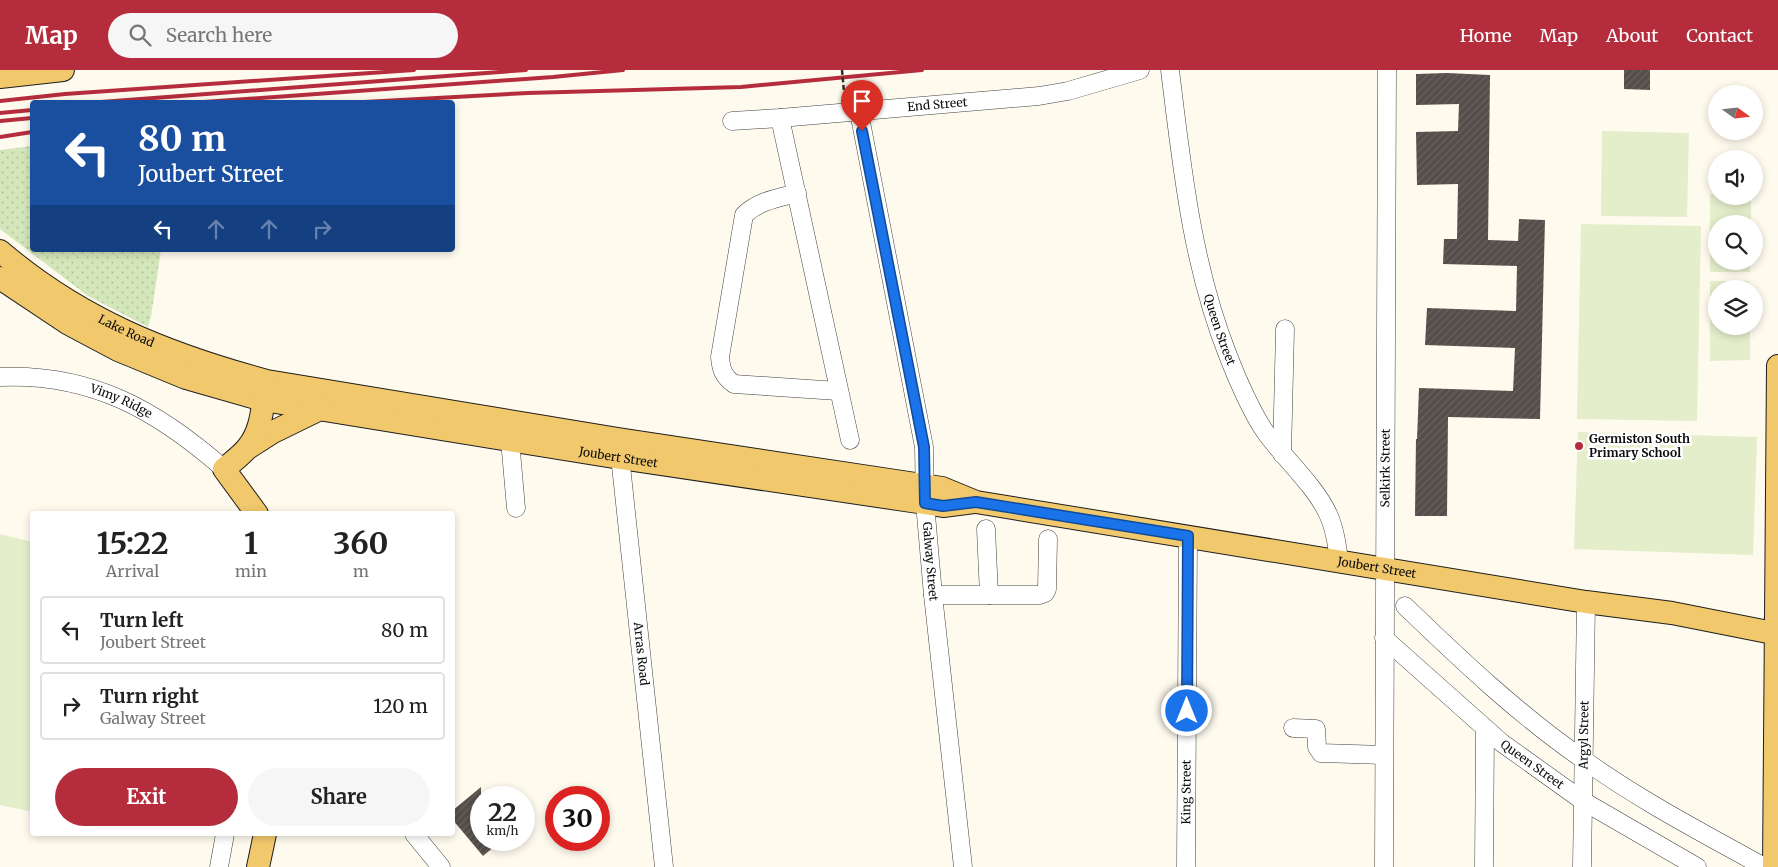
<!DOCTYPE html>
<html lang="en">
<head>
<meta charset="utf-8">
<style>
  body { margin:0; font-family:Merriweather,serif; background:#f6f6f6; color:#222; height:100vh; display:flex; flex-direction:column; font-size:19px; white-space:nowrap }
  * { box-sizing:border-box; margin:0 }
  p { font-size:16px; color:#767676 }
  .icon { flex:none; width:28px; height:28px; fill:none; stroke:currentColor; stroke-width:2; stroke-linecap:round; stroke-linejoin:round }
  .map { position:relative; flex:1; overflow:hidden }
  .side { position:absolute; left:30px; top:441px; width:425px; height:325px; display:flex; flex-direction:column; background:#fff; border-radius:5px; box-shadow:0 2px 8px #0003 }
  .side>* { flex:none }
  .hud { position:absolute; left:30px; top:30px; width:425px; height:152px; border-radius:5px; box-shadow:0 2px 8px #0003; background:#1a4fa0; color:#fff; overflow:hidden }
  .needle { width:32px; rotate:105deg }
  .fabs { position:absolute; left:1708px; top:15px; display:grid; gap:10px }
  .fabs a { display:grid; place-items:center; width:55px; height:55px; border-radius:50%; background:#fff; box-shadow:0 2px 8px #0003; font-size:25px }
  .speed { position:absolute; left:470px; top:716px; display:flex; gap:10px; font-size:25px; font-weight:700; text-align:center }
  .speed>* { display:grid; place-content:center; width:65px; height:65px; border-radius:50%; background:#fff; box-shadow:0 2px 8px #0003; line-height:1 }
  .speed small { font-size:12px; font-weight:400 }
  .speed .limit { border:8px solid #d22; background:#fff; color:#111 }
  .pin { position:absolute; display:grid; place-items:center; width:42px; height:42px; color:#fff; margin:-51px -21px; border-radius:50% 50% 50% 0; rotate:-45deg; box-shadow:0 0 5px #0007 }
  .pin .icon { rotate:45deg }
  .me { position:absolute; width:55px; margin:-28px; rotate:0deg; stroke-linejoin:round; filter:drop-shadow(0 0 4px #0008) }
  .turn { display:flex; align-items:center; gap:18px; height:105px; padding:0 25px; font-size:22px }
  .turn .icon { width:65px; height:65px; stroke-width:2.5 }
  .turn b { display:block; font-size:35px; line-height:42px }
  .lanes { display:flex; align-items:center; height:48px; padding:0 25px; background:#0003; justify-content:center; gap:25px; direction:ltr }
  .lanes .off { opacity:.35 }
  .eta { display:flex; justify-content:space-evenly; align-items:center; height:85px; text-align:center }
  .eta b { font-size:30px; font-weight:700; line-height:35px }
  .action { display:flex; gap:10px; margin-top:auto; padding:10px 25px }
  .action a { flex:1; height:58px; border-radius:30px; background:#b52d3c; color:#fff; font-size:20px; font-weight:700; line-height:58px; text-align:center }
  .action a+a { background:#f6f6f6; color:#222 }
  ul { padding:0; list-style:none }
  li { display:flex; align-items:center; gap:15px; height:68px; margin:0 10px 8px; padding:0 15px; border:2px solid #e0e0e0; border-radius:5px }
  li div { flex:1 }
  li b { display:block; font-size:19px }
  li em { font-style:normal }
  header { display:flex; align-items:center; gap:30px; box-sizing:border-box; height:70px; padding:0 25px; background:#b52d3c; color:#fff }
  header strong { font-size:24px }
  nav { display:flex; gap:28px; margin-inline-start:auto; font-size:18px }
  .search { width:350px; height:45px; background:#f6f6f6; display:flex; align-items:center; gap:12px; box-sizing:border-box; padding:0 18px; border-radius:28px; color:#767676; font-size:19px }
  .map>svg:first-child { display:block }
  .grass { fill:url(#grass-dots) }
  .pitch { fill:#e4eecb }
  .building { fill:url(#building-hatch) }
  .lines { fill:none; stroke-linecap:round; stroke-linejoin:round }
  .minor-casing { stroke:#404040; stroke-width:19 }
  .major-casing { stroke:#1e1e1e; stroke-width:24 }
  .path { stroke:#2f2f2f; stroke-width:2.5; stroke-dasharray:5 2.5; stroke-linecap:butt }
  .minor { stroke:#fff; stroke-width:18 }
  .major { stroke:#f1c86c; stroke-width:22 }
  .rail { stroke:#b52d3c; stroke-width:4 }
  .path-bridge { stroke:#2f2f2f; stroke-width:2.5; stroke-dasharray:5 2.5; stroke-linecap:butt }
  .route-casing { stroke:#114b97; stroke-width:12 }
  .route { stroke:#1a73e8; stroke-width:9 }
  .poi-dot { fill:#b52d3c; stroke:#fff; stroke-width:2 }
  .labels { text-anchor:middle; stroke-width:5; stroke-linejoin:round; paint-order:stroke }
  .street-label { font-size:12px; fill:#0d0d0d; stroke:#fff }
  .poi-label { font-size:12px; font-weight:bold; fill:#0d0d0d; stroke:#fff; text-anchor:start }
</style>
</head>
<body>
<header>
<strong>Map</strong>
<div class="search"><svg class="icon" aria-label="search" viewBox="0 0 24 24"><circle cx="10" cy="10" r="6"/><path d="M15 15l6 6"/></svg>Search here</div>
<nav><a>Home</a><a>Map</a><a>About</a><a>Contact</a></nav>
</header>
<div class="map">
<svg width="1778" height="797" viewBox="0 0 1778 797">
  <defs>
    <pattern id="grass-dots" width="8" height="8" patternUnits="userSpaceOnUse" patternTransform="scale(1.25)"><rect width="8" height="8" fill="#d4e7ba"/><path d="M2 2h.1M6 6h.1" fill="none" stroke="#b5c59f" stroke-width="1.8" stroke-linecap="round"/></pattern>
    <pattern id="building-hatch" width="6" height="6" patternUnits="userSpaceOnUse" patternTransform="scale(1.25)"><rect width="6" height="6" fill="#554e4a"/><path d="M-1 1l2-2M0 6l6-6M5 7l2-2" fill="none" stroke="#686360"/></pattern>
  </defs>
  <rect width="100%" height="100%" fill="#fefaee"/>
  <path class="grass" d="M32 76V180H161L151 246 148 257 88 226 0 159V80Z"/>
  <path class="pitch" d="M1602 61 1689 63 1687 147 1601 146Z
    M1710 124H1716V126H1751V154H1716V191H1750V202H1710Z
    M1581 154 1701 156 1697 351 1577 349Z
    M1710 211H1749V219H1716V256H1750V290L1710 291Z
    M1578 362 1757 367 1753 485 1574 479Z
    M0 464 32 472V742L0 735Z"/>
  <path class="building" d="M1624 0H1650V20L1624 19Z
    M1447 3 1490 5 1488 170 1518 171 1519 149 1545 150 1540 349 1448 347 1447 446H1415L1416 369H1417L1419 318 1513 321 1515 278 1425 275 1427 238 1516 241 1517 196 1443 194 1444 169H1457L1458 114 1417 115 1416 62 1458 61 1459 34 1416 35V4Z
    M481 717V770H502L483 786 452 749V741Z"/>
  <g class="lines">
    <g class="minor-casing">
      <g id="minor">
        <path id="s1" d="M1170 0C1182 98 1192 196 1229 288 1237 309 1253 345 1266 363 1284 388 1316 417 1328 444 1335 459 1337 475 1339 491"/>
        <path id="s2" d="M859 42 924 377 925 433 933 525 963 797"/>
        <path d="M780 48 850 370"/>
        <path id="s3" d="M732 51 780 48 1039 26 1068 21 1140 0"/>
        <path d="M797 123C778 128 758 131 744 145L720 287C721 299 723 306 734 314L838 321"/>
        <path id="s4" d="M0 307C91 303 157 340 224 399"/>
        <path d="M510 370 516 438"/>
        <path id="s5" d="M619 377 664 797"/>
        <path d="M1282 384 1285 259"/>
        <path d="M986 459 989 525"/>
        <path d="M933 525H1040L1045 523 1047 519 1048 469"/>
        <path d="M1405 536C1462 591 1519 645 1584 690 1641 731 1703 763 1764 797"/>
        <path id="s6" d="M1384 568 1502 673 1583 731 1697 797"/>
        <path d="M1293 658 1316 659 1317 677 1321 683 1384 685"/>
        <path d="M414 764 441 797"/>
        <path d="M219 797 225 764"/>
        <path id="s7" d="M1186 797 1188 466"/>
        <path id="s8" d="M1384 797 1387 0"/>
        <path d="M1484 797 1485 658"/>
        <path id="s9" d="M1582 797 1586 532"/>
      </g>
    </g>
    <g class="major-casing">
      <g id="major">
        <path d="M0 7 63 0"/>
        <path id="s10" d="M0 181C79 249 167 284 267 311L618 369 942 418 976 432 1586 532 1672 543 1778 564"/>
        <path id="s11" d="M0 208 69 254 118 280 186 308 263 330 620 388 925 433 943 436 974 432"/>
        <path d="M248 378 273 362 320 339"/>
        <path d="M257 444 224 399C232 392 242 385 248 377 262 360 262 337 266 317"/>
        <path d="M258 797 265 764"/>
        <path d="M1774 797 1778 296"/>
      </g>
    </g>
    <path class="path" d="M844 22 869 18 871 24"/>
    <use href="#minor" class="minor"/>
    <use href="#major" class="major"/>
    <path class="rail" d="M0 31 65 24 414 0
      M101 32 526 0
      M204 32 553 7 623 0
      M364 32 528 23 741 17 922 0
      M0 43 32 40
      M0 51 32 48
      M0 67 32 62"/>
    <path class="path-bridge" d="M842 0 844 22"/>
  </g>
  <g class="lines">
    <g class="route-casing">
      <path id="route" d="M862 61 924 377 925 433 943 436 976 432 1188 466 1187 641"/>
    </g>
    <use href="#route" class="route"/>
  </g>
  <circle class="poi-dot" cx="1579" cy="376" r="5"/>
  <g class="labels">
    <g class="street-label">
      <text dy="4" stroke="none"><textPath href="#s3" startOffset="206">End Street</textPath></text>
      <text dy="4" stroke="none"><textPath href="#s1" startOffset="265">Queen Street</textPath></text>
      <text dy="4" stroke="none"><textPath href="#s10" startOffset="150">Lake Road</textPath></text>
      <text dy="4" stroke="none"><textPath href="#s4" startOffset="125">Vimy Ridge</textPath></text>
      <text dy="4" stroke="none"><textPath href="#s11" startOffset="652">Joubert Street</textPath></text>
      <text dy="4" stroke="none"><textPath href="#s8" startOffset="399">Selkirk Street</textPath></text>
      <text dy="4" stroke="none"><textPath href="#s2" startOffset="456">Galway Street</textPath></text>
      <text dy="4" stroke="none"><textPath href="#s10" startOffset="1426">Joubert Street</textPath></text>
      <text dy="4" stroke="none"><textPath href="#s5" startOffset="208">Arras Road</textPath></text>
      <text dy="4" stroke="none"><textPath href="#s9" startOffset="132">Argyl Street</textPath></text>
      <text dy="4" stroke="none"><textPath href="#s6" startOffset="195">Queen Street</textPath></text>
      <text dy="4" stroke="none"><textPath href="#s7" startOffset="75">King Street</textPath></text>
    </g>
    <g class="poi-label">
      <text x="1589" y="373">Germiston South<tspan x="1589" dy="14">Primary School</tspan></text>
    </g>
  </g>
</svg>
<div class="fabs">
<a><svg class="needle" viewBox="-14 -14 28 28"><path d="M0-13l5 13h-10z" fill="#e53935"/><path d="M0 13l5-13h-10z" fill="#767676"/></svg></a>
<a><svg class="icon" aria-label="sound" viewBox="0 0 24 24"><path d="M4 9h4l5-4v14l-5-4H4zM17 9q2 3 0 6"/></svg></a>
<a><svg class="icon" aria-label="search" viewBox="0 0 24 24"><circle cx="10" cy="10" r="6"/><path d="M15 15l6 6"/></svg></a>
<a><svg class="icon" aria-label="layers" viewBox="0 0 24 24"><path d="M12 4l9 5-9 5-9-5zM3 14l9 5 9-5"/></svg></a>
</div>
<div class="speed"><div>22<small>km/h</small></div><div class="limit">30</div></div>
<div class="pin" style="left:862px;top:61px;background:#d93025"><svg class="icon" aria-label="arrive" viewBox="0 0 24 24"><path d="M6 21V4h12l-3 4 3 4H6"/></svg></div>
<svg class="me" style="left:1187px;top:641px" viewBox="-20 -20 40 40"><circle r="17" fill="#1a73e8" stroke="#fff" stroke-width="3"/><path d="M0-11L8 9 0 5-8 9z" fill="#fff"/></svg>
<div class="hud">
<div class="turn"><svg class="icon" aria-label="left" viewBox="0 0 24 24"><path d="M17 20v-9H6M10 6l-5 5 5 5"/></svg><div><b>80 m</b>Joubert Street</div></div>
<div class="lanes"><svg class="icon" aria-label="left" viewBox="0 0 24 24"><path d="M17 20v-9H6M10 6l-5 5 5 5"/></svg><svg class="icon off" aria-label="ahead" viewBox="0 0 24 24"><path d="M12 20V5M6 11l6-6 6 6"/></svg><svg class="icon off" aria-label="ahead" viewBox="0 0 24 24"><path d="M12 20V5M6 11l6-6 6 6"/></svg><svg class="icon off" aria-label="right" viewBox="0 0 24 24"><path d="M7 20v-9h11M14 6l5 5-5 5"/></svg></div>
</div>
<section class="side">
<div class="eta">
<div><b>15:22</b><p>Arrival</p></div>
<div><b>1</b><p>min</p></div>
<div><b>360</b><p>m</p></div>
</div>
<ul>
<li><svg class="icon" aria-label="left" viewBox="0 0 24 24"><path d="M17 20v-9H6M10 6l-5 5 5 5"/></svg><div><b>Turn left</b><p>Joubert Street</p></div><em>80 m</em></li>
<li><svg class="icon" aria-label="right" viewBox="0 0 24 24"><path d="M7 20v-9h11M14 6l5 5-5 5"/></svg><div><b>Turn right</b><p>Galway Street</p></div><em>120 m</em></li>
</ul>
<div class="action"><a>Exit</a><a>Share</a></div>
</section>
</div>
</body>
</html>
